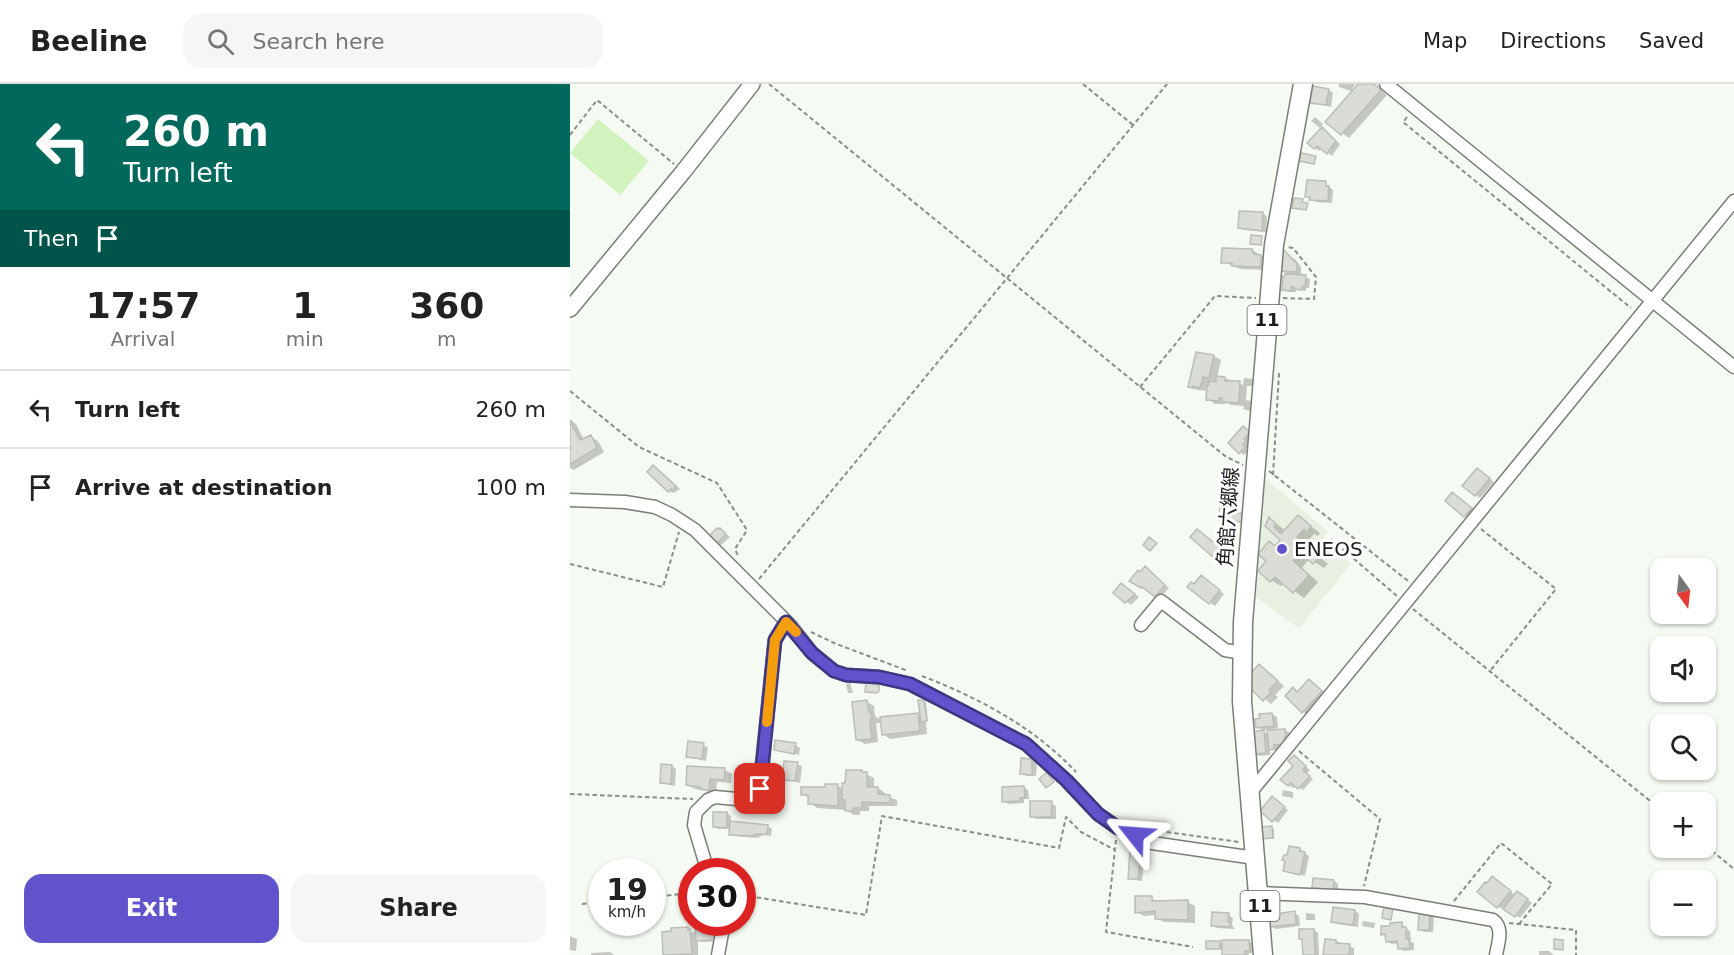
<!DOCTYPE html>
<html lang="en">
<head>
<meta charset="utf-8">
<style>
  body { margin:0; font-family:"DejaVu Sans","Noto Sans JP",sans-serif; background:#f6f6f6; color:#222; height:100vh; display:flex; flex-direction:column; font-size:22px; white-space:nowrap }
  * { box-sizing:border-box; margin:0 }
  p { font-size:20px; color:#767676 }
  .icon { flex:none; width:33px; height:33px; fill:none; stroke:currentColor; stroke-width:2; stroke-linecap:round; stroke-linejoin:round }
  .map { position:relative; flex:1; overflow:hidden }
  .panel { display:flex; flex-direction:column; background:#fff; width:570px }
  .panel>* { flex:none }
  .top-card { background:#00695c; color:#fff; overflow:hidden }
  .needle { width:39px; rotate:165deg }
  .buttons { position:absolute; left:1080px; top:474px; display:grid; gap:12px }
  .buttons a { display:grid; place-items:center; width:66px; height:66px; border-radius:12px; background:#fff; box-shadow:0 2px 4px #0004; font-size:30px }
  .speed { position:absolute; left:18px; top:774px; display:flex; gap:12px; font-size:30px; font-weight:700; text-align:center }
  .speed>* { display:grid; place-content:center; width:78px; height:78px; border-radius:50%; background:#fff; box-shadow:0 2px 4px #0004; line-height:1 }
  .speed small { font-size:15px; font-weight:400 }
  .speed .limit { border:9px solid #d22; background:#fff; color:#111 }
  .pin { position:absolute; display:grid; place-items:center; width:51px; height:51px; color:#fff; margin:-26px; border-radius:12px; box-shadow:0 3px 9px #0006 }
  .me { position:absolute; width:66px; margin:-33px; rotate:298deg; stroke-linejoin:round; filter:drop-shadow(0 0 4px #0008) }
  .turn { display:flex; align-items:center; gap:21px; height:126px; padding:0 24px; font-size:27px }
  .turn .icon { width:78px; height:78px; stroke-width:2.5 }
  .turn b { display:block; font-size:42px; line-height:51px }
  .then { display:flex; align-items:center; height:57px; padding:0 24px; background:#0003; gap:12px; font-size:22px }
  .eta { display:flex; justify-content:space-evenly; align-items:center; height:102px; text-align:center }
  .eta b { font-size:36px; font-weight:700; line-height:42px }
  .cta { display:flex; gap:12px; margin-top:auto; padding:12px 24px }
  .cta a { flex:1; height:69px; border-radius:18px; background:#6053cc; color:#fff; font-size:24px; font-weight:700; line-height:69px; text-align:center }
  .cta a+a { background:#f6f6f6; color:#222 }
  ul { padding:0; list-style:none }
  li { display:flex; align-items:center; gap:18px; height:78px; padding:0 24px; border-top:2px solid #e0e0e0 }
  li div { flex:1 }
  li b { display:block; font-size:22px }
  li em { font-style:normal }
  header { display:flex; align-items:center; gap:36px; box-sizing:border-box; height:84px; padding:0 30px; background:#fff; border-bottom:2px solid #e0e0e0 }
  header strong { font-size:28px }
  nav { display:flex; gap:33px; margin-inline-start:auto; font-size:21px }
  .search { width:420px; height:54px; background:#f6f6f6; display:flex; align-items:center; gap:15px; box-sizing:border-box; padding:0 21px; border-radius:18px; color:#767676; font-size:22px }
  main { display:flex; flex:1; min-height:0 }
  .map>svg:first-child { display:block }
  .built { fill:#e8f0e2 }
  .green { fill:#d2f3bd }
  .shadow { fill:#0003 }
  .building { fill:#d9ddd6; stroke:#babeb7; stroke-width:1.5 }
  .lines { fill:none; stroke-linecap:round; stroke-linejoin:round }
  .minor-casing { stroke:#7a7e78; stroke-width:15 }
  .tertiary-casing { stroke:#7a7e78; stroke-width:18 }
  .primary-casing { stroke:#7a7e78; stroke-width:21 }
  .path { stroke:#8a8d88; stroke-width:2; stroke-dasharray:4.5 3; stroke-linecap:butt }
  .minor { stroke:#fff; stroke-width:12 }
  .tertiary { stroke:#fff; stroke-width:15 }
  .primary { stroke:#fff; stroke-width:18 }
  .route-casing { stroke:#3e3685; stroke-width:15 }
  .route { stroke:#6053cc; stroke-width:10 }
  .slow { stroke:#f59e0b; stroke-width:10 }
  .poi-dot { fill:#6053cc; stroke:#fff; stroke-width:2 }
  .labels { text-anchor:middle; stroke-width:6; stroke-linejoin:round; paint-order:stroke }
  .shield { fill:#fff; stroke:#60625f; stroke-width:1.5 }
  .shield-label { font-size:18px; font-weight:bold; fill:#1c1e1b }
  .street-label { font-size:20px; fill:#1c1e1b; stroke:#fff }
  .poi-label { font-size:20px; fill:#1c1e1b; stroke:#fff; text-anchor:start }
</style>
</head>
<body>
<header>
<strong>Beeline</strong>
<div class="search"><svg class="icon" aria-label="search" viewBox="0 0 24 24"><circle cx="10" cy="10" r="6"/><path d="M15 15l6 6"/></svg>Search here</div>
<nav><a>Map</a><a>Directions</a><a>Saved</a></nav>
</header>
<main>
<section class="panel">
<div class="top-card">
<div class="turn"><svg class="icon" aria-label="left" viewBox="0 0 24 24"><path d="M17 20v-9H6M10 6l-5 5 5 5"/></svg><div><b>260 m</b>Turn left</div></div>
<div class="then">Then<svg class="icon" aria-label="arrive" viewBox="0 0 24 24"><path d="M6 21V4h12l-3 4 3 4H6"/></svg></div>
</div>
<div class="eta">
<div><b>17:57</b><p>Arrival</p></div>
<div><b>1</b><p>min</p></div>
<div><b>360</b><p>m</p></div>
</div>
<ul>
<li><svg class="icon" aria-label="left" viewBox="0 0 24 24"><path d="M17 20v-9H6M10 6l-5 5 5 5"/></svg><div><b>Turn left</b></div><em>260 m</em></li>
<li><svg class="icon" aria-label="arrive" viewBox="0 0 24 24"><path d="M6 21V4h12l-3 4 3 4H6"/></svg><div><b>Arrive at destination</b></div><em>100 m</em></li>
</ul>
<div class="cta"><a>Exit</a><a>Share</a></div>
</section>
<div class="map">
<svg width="1164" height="871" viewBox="0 0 1164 871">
  <rect width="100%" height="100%" fill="#f5faf2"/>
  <path class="built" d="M690 390 758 448 753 455 781 480 729 544 683 511Z"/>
  <path class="green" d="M28 35 79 77 50 111 0 69Z"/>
  <path class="shadow" d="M769 0H785L781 7 769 3Z
    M790 0H804L817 11 779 54 757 38Z
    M759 6 763 9 761 23 741 18Z
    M745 33 753 40 750 44 741 37Z
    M756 48 770 60 762 72 752 64 749 67 745 64Z
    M755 99 763 106 762 119 746 118 736 112Z
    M693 130 697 132 696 148 674 146 670 143Z
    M682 166 698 176V186L671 185 653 178Z
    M714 168 726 176 731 183V192L740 195 739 204H736V207L726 205V208H718L714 205 717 190 712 187Z
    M644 272 651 276 647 294H655L673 301 674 294 683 295V302H677L676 316 681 317 680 327 673 325 674 322 661 321 656 318V320H645L638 315 639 307 627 306 620 302Z
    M0 335 6 340 14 356 21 353 28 357 34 368 4 386 0 384Z
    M678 347 682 351 678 359 680 360 676 365 678 367 674 371 660 359Z
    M84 383 88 385 110 405 104 409 99 407Z
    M912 388 924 398 910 414 894 401Z
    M887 412 905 427 900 434 895 432Z
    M665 426 669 431 676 433V439L656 438 651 435Z
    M729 433 750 449 748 452 744 450 737 458 753 470 750 473 758 480 754 484 739 475 732 484 748 498 734 514 714 499 711 502 701 496 706 463 712 456 697 442 700 435 716 447Z
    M151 446 160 453 151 461 147 458Z
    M632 449 656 469 651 475V478L622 453Z
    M575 484 599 504 590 514 561 497Z
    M636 495 654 510 645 522 619 503Z
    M556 503 569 513 561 521 545 509Z
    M690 582 714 602 705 611 708 613 701 620 682 604Z
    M739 596 759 611 740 632 733 628 717 612 723 605 729 609Z
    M280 599 283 609H278L276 600Z
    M354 617 356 618 358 637H356L357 650 320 655 313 650 312 639H306L308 658 295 660 287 656 297 618 304 622 305 632 309 635 348 630 352 632Z
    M702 630 707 633 708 644 692 646 688 643 691 635V632Z
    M715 646 720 649 718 662H708V667L700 665V671L689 672 684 669 694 648 699 651Z
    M120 658 138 663 136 677 118 673Z
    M225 661 230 664 229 671 206 666Z
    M452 676 462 677 467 679 466 692H456L452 689Z
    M728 676 740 686 737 689 743 695 733 706 726 701 723 704 719 701Z
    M227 680 232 682 230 699 213 695Z
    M102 682 106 685 105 702 91 699Z
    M155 686 162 690 161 699 147 698 146 709 125 705 117 701Z
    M292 688 304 694V704H308L315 709V712L327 716V722H299V727H290V731H284L276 726 247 724 240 719V714L232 710 267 701 273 705Z
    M454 703 458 706 459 715H454V719L438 720 434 717Z
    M713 706 723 708V714L712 712Z
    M707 717 718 726 708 739 703 736Z
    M481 719 486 722V735H466L461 732Z
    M157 729 161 732V739L197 742 202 745 201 752 194 751 187 754 165 752 161 750V745H149L144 743Z
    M702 744 704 745V755L694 754Z
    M730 765 739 772 735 792 715 786Z
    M571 768 575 771 572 797 564 796 560 794Z
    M764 797 768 800V807L748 806 744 803Z
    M927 797 945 811H952L962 819 950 834 934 823 932 825 928 822Z
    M581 814 589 818H617L625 822V839L594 838 586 834V831L574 832 567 828Z
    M172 821 181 825 179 836 172 835Z
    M674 824H681L682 828H676Z
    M785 827 789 830 788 843 767 840 763 837Z
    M724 829 729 832 730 842 706 845 701 842Z
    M736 829 745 830V836H736Z
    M860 830 864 832 863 848H854L849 845Z
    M658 831 663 834 662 841 665 845 647 844 642 841Z
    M793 837 805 839 804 844 792 842Z
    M831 839 840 847 841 858 844 859V866L834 867 829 864V859L822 860 817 857V852L813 850Z
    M145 842 149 844 150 857 132 858 128 856V871H94L117 845 127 850Z
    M744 846 748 849 749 871H735Z
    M0 852 7 855 6 867 0 866Z
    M679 857 683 860 684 869H679V871H656L654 865 637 864 650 859 654 861Z
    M766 857 784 864V871H755Z
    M969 867H979L984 871H969Z
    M40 868 44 871H21V869Z"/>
  <path class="building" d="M788 0H804L811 6 771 51 755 38Z
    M743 2 759 5 756 21 740 19Z
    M752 43 766 57 757 70 747 62 744 65 737 59Z
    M731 69 746 72 744 80 729 77Z
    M737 96 756 97V102H759L758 117 739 116 740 113H735Z
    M724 114 733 115 732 118 738 119 736 126 722 124Z
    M669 127 693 128 692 147 668 144Z
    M681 151 692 152 691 161 680 160Z
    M652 164 682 165 684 170 691 171V183L662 182V179H651Z
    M713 165 727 180V188L710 187Z
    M715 190 736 191 735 203 732 202V206L724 205V203H721V207L712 206 713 192H715Z
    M626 268 644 271 639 294 633 293 630 304 623 302V304L618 303Z
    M646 292 655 293V297H670L669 319 652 318V314H649V317L636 316 637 301H639V297L646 298Z
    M0 337 10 356 21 351 27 364 0 380Z
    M673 342 679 347 678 350 674 355 676 357 673 361 675 363 669 370 658 359Z
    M83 381 106 402 102 407 101 405 98 408 77 388Z
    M907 384 920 394 905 412 892 402Z
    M882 408 902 424 894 433 875 417Z
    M650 424H665V429H672V438L649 436Z
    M728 431 741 442 737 448 734 445 727 453 731 456 733 454 744 463 741 467 749 473 743 480 730 469 723 477 739 491 723 509 705 493 700 498 688 487 696 477 688 470 699 457 705 462 710 456 695 442 699 433 706 440 704 443 711 450Z
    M147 444 149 445 150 444 156 450 146 460 139 452Z
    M627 445 653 466 646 476 620 453Z
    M579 453 587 459 580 467 573 461Z
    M575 482 595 501 585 513 572 503 571 504 559 497 568 486 570 488Z
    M631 491 650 506 639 520 617 503 621 498 624 500Z
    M551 499 565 510 555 519 543 509Z
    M689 580 708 597 699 606 701 608 693 617 681 605 678 592Z
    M739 595 752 607 732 629 715 612 723 603 727 608Z
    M296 599 309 600V607L307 609 295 608Z
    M297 616 299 628H301L302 635 300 636 302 655 286 656 282 618Z
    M348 616H354L357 637 351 638Z
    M348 629 350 647 312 651 310 633Z
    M702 629 704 642 686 644 685 635 690 634 689 630Z
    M715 645 716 654H714V660L704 661V665L699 666 697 646Z
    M694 646 696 669 683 670 681 648Z
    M205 656 226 659 224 670 204 666Z
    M118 657 134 659 132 675 116 673Z
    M724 671 736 682 733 686 740 692 728 705 721 699 718 702 710 696 723 682 718 677Z
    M451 674 462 675V691L450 690Z
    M214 677 228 678 225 697 212 696Z
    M91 680 102 681 101 700 90 699Z
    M117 682 155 684 154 696 140 695 139 706 130 705 131 703 116 701Z
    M276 686H292V688H297V703H308V710L320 711V719L292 718V724H283V727H275V716H272V699H275Z
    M477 688 484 698 476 704 469 695Z
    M255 700H268V722L238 720V711H231V703H255Z
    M454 702 455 713 450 714V717L432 718V703Z
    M702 712 715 723 702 738 690 727Z
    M460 717H482L481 733H460Z
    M143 728H157V744L143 743Z
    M160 737 198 741 197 750H188L181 752 159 751Z
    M702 742 703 754 692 755 691 743Z
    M719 762 730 764V767L735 768 730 791 713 787 715 777 712 776 714 771H717Z
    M560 766 571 767 568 795H558Z
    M922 792 941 807 927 824 907 808 915 798 917 799Z
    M743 794 764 796 763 806 742 804Z
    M947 807 958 815 945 833 933 825Z
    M565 812H582V817L618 816V836L585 835V827L565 829Z
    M814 822 823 824 821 836 812 834Z
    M763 823 785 826 783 841 761 838Z
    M725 827 726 840 700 843 698 831Z
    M642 828 659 829 658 838 661 839 660 843 641 842Z
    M849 828H860L859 846H848Z
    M832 838V843H836V855H839L840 864 828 865 827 857 816 858 815 850 811 851V842H820V839Z
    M145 840 146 856 126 857 125 841Z
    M118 843V846L120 845 122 870 93 871 92 848 101 847V844Z
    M729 845H744L745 871H733L732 855H729Z
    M755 855 766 856V859L780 860 779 871H753Z
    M984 855 993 856V866L984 865Z
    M652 856H679L680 867H675V871H652Z
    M636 857H650V865H636Z"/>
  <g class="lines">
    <g class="minor-casing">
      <path id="minor" d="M816 0 1164 283
        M0 416 55 418 85 423 102 431 125 446 221 542 242 569 264 587 276 591 309 593 340 600 456 660 497 697 528 730 548 744 582 759 685 774
        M571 541 591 517 655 566 672 569
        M680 709 1164 117
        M138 788 124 741 126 728 138 716 145 713 177 716 185 713 189 709 205 556 216 538
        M689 809 795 813 923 836C934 844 928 859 926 871
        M148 871 152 849 151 838"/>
    </g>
    <g class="tertiary-casing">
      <path id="tertiary" d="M0 225 113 88 182 0"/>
    </g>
    <g class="primary-casing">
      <path id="primary" d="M693 871 672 617 673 538 704 161 733 0"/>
    </g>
    <path class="path" d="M199 0 655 372 673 381
      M513 0 563 41
      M837 33 833 38 1061 224
      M0 51 27 16 104 80
      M713 214 744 215 746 193 723 164 717 163
      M570 303 645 212 686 214
      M0 307 69 363 147 399 177 446 165 465 168 472
      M699 387 838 497
      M703 391 709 289
      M911 445 986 505 920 587
      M761 455 827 512
      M0 480 93 503 109 448
      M189 495 597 0
      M843 525 1090 725
      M241 548 264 559 338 587
      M352 592C409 614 464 643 506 688
      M729 667 810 735 794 802
      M0 710 123 715
      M582 746 669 758
      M546 756 536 848 623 863
      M1136 762 1164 785
      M172 811 296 831 312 732 489 764 496 733 511 748 545 766
      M82 813 122 809
      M884 817 931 759 982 800 949 840
      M12 820 32 818
      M939 839 1006 846V871"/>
    <use href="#minor" class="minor"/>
    <use href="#tertiary" class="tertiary"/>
    <use href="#primary" class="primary"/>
  </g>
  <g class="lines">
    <g class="route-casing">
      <path id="route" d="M190 705 205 556 216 538 242 569 264 587 276 591 309 593 340 600 456 660 497 697 528 730 548 744 565 751"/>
    </g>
    <use href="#route" class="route"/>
    <path class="slow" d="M197 638 205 556 216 538 226 548"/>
  </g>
  <circle class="poi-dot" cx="712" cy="465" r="6"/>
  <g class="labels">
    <g class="shield">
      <rect x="677.5" y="221" width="39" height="30" rx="4.5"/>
      <rect x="670.5" y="807" width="39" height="30" rx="4.5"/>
    </g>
    <g class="shield-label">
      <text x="697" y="242">11</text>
      <text x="690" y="828">11</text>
    </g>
    <g class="street-label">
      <text transform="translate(658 433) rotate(-86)" y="7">角館六郷線</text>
    </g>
    <g class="poi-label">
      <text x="724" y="472">ENEOS</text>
    </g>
  </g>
</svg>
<div class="buttons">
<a><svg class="needle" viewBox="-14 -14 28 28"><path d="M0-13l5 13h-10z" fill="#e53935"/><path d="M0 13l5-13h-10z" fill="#767676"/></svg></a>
<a><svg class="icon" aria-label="sound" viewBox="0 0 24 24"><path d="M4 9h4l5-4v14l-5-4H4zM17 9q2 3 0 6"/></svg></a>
<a><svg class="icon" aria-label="search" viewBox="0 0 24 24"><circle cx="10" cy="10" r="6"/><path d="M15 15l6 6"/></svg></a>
<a>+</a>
<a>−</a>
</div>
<div class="speed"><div>19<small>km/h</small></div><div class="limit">30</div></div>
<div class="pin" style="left:190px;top:705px;background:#d93025"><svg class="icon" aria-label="arrive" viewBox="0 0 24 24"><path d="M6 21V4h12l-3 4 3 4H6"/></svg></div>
<svg class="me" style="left:565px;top:751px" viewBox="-20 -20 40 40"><path d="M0-17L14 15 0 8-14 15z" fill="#6053cc" stroke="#fff" stroke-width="4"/></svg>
</div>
</main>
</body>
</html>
